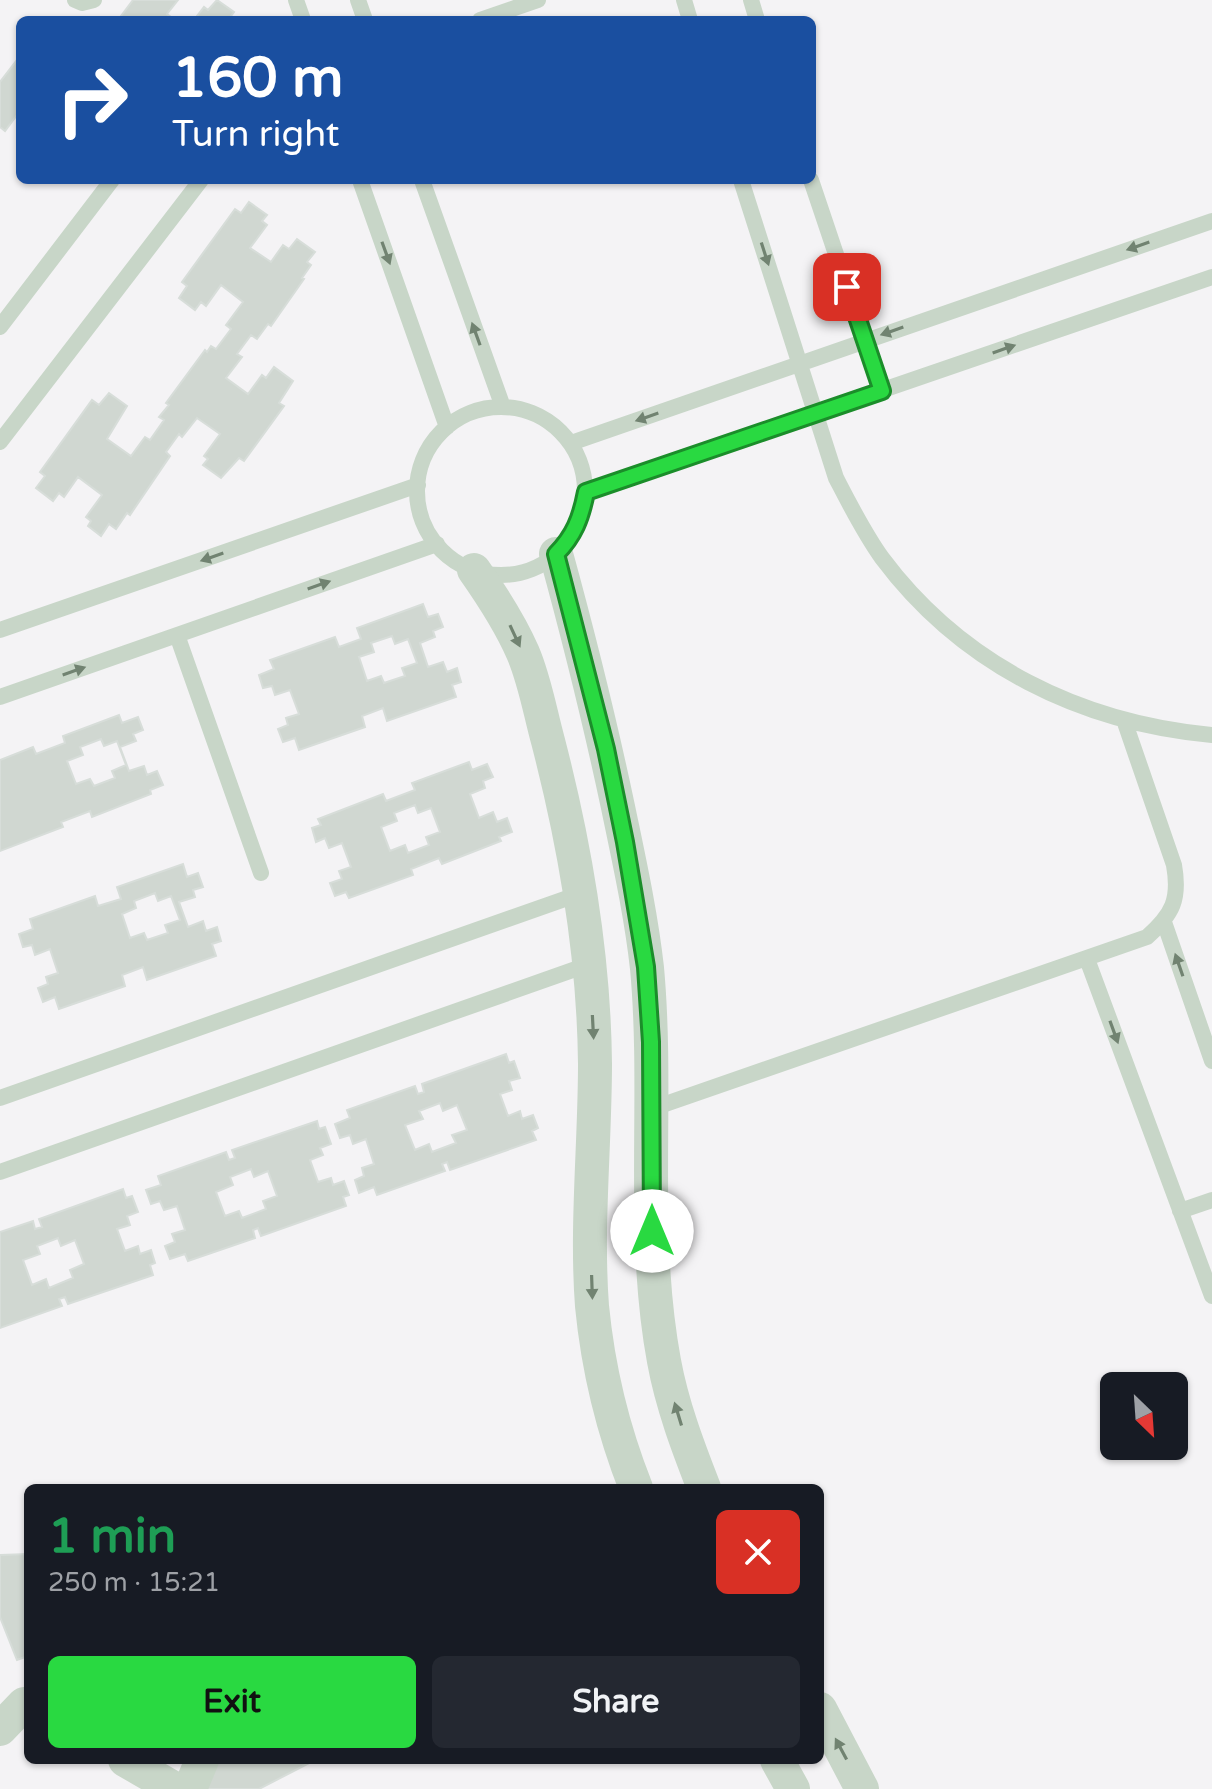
<!DOCTYPE html>
<html lang="en">
<head>
<meta charset="utf-8">
<style>
  body { margin:0; font-family:"Varela Round",sans-serif; background:#242831; color:#f1f3f6; height:100vh; display:flex; flex-direction:column; font-size:30px; white-space:nowrap }
  * { box-sizing:border-box; margin:0 }
  p { font-size:26px; color:#9ea1a6 }
  .icon { flex:none; width:44px; height:44px; fill:none; stroke:currentColor; stroke-width:2; stroke-linecap:round; stroke-linejoin:round }
  .map { position:relative; flex:1; overflow:hidden }
  .side { position:absolute; left:24px; top:1484px; width:800px; height:280px; display:flex; flex-direction:column; background:#171b24; border-radius:12px; box-shadow:0 2px 6px #0004 }
  .side>* { flex:none }
  .guide { position:absolute; left:16px; top:16px; width:800px; height:168px; border-radius:12px; box-shadow:0 2px 6px #0004; background:#1a4fa0; color:#fff; overflow:hidden }
  .needle { width:52px; rotate:155deg }
  .controls { position:absolute; left:1100px; top:1372px; display:grid; gap:16px }
  .controls a { display:grid; place-items:center; width:88px; height:88px; border-radius:12px; background:#171b24; box-shadow:0 2px 6px #0004; font-size:40px }
  .pin { position:absolute; display:grid; place-items:center; width:68px; height:68px; color:#fff; margin:-34px; border-radius:16px; box-shadow:0 4px 12px #0006 }
  .me { position:absolute; width:88px; margin:-44px; rotate:0deg; stroke-linejoin:round; filter:drop-shadow(0 0 6px #0008) }
  .turn { display:flex; align-items:center; gap:28px; height:168px; padding:0 24px; font-size:36px }
  .turn .icon { width:104px; height:104px; stroke-width:2.5 }
  .turn b { display:block; font-size:56px; line-height:68px }
  .round { display:grid; place-items:center; flex:none; width:84px; height:84px; border-radius:12px; background:#242831 }
  .head { display:flex; align-items:center; justify-content:space-between; height:136px; padding:0 24px }
  h1 { font-size:48px; font-weight:700; line-height:60px; color:#1e9e55 }
  .cta { display:flex; gap:16px; margin-top:auto; padding:16px 24px }
  .cta a { flex:1; height:92px; border-radius:12px; background:#29d941; color:#111; font-size:32px; font-weight:700; line-height:92px; text-align:center }
  .cta a+a { background:#242831; color:#f1f3f6 }
  .map>svg:first-child { display:block }
  .building { fill:#d0d7d1; stroke:#d7ddd9; stroke-width:2; fill-rule:evenodd }
  .lines { fill:none; stroke-linecap:round; stroke-linejoin:round }
  .lane { stroke:#c8d6c8; stroke-width:16 }
  .street { stroke:#c8d6c8; stroke-width:34 }
  .oneway { fill:#718371 }
  .route-casing { stroke:#1b8d2a; stroke-width:20 }
  .route { stroke:#29d941; stroke-width:14 }
</style>
</head>
<body>
<div class="map">
<svg width="1212" height="1789" viewBox="0 0 1212 1789">
  <rect width="100%" height="100%" fill="#f4f3f5"/>
  <path class="building" d="M133 0H178L167 14 175 20H118Z
    M217 0 234 12 228 20H194L204 7 208 10Z
    M20 56V111L5 131 0 127V82Z
    M249 202 267 215 262 221 267 225 250 248 271 262 283 245 289 249 297 239 315 252 307 262 311 265 302 278 304 279 271 326 268 324 257 339 251 335 237 354 242 357 226 378 248 394 262 375 266 378 274 367 293 381 279 403 284 406 244 461 239 458 221 478 203 465 208 459 204 456 220 434 197 418 182 437 179 434 166 452 170 456 130 515 127 513 116 529 109 524 101 536 88 526 91 521 86 517 102 495 78 477 64 497 59 493 53 501 36 488 45 476 40 472 92 400 99 405 109 393 127 406 107 439 131 456 145 437 150 440 164 420 159 417 169 405 166 403 205 350 207 352 211 346 216 349 231 329 226 325 243 302 221 285 206 306 201 302 195 310 179 298 187 286 182 282 235 209 241 213Z
    M423 604 428 617 438 614 443 627 433 631 435 637 420 643 428 667 443 662 447 672 457 668 461 682 452 685 456 697 387 721 383 708 362 716 365 727 299 750 295 738 283 742 278 729 288 725 286 718 299 714 290 690 275 695 272 686 263 688 259 675 274 669 270 660 335 637 339 647 361 639 357 628ZM392 636 395 644 408 639 417 663 402 668 405 676 384 683 381 676 367 681 359 657 374 652 371 643Z
    M119 715 122 723 138 717 143 730 133 734 136 741 120 747 129 771 144 766 147 775 157 771 163 785 150 790 151 794 92 817 90 811 61 822 63 827 0 851V760L33 747 36 754 65 743 63 736ZM101 739 104 746 117 741 126 765 112 771 115 778 94 786 90 779 76 784 67 761 83 755 80 747Z
    M469 762 472 770 487 764 493 777 483 781 485 788 470 794 479 818 493 812 497 822 507 818 512 832 499 837 501 841 442 864 439 858 411 869 413 875 349 898 346 892 335 896 330 883 342 879 339 871 351 867 342 843 329 848 325 838 316 842 312 828 321 825 318 819 383 794 386 801 415 790 412 783ZM415 805 418 813 431 808 440 832 426 837 429 845 408 853 405 845 390 851 381 827 397 821 394 813Z
    M183 864 187 877 198 873 203 887 193 890 195 897 179 902 188 927 203 921 206 931 217 927 221 941 212 944 216 956 147 980 143 967 122 975 125 986 59 1009 55 997 43 1002 38 988 48 984 46 977 58 973 50 949 35 955 32 945 23 947 19 934 33 929 30 919 95 896 98 906 121 899 117 887ZM155 893 158 901 171 896 180 920 165 925 168 933 147 940 144 933 130 938 122 914 136 908 134 901Z
    M506 1054 509 1063 514 1061 520 1078 509 1081 512 1090 500 1094 508 1116 520 1111 522 1119 533 1115 538 1128 532 1131 536 1140 450 1170 447 1162 442 1164 445 1171 377 1195 374 1187 359 1193 355 1180 364 1176 362 1168 374 1164 366 1139 353 1144 350 1135 340 1138 335 1124 350 1118 347 1110 415 1086 418 1094 424 1092 422 1084ZM440 1103 443 1111 457 1105 467 1130 452 1135 456 1143 432 1152 429 1144 415 1150 405 1125 423 1119 419 1111Z
    M317 1121 319 1129 325 1127 331 1144 320 1148 323 1155 310 1160 318 1182 331 1178 333 1185 344 1181 349 1195 343 1197 346 1206 261 1236 258 1228 253 1230 255 1238 188 1261 185 1254 170 1259 165 1246 175 1242 172 1234 185 1230 177 1206 164 1210 160 1201 151 1204 146 1190 161 1185 158 1176 226 1152 229 1160 235 1158 232 1150ZM251 1169 254 1177 268 1171 277 1196 263 1201 266 1209 242 1218 239 1211 225 1216 216 1192 233 1185 230 1177Z
    M123 1189 126 1198 132 1196 138 1212 127 1216 130 1225 117 1229 125 1251 138 1246 140 1254 151 1250 155 1263 150 1265 153 1275 68 1304 65 1297 59 1299 62 1306 0 1328V1232L33 1221 35 1229 42 1227 39 1219ZM58 1238 61 1246 75 1240 84 1264 70 1270 73 1278 49 1288 46 1279 32 1285 23 1260 40 1254 37 1246Z
    M28 1554V1656L17 1660 0 1617V1555Z
    M215 1760H315L259 1789H200Z"/>
  <g class="lines">
    <path class="lane" d="M75 0 82 3 94 0
      M296 0 303 20
      M358 0 365 20
      M684 0 690 20
      M751 0 757 20
      M480 20 538 0
      M360 180 447 427
      M422 180 503 407
      M741 180 836 478C850 505 864 533 882 558 962 665 1081 723 1212 735
      M811 180 882 391
      M0 327 112 180
      M417 491a84 84 0 1 1 168 0a84 84 0 1 1-168 0Z
      M0 442 201 180
      M571 443 1212 221
      M586 492 1212 277
      M0 630 418 485
      M177 635 261 873
      M0 697 437 544
      M1164 922 1212 1061
      M1087 959 1212 1296
      M0 1098 579 894
      M651 1109 1147 937C1173 914 1180 899 1174 865L1124 720
      M0 1172 587 965
      M1180 1211 1212 1200"/>
    <path class="street" d="M556 554C579 638 600 722 618 807 629 860 641 914 647 968 659 1099 640 1232 664 1361 672 1405 688 1447 704 1488
      M474 570C493 597 510 623 523 653 535 681 540 712 548 741 575 845 594 955 595 1064 595 1144 586 1226 592 1306 598 1368 613 1430 636 1488
      M820 1709 862 1789
      M0 1729 24 1704
      M125 1760 175 1789
      M777 1760 793 1789
      M190 1789 202 1760"/>
  </g>
  <defs><path id="oneway-solid" d="M-6-.8H1V-3.2L6.5 0L1 3.2V.8H-6Z" transform="scale(2)"/></defs>
  <g class="oneway">
    <use href="#oneway-solid" transform="translate(1138 246) rotate(161)"/>
    <use href="#oneway-solid" transform="translate(386 253) rotate(70)"/>
    <use href="#oneway-solid" transform="translate(765 254) rotate(72)"/>
    <use href="#oneway-solid" transform="translate(892 331) rotate(161)"/>
    <use href="#oneway-solid" transform="translate(476 334) rotate(-110)"/>
    <use href="#oneway-solid" transform="translate(1004 349) rotate(-19)"/>
    <use href="#oneway-solid" transform="translate(647 417) rotate(161)"/>
    <use href="#oneway-solid" transform="translate(212 557) rotate(161)"/>
    <use href="#oneway-solid" transform="translate(319 585) rotate(-19)"/>
    <use href="#oneway-solid" transform="translate(515 636) rotate(65)"/>
    <use href="#oneway-solid" transform="translate(74 671) rotate(-19)"/>
    <use href="#oneway-solid" transform="translate(1179 965) rotate(-109)"/>
    <use href="#oneway-solid" transform="translate(593 1027) rotate(87)"/>
    <use href="#oneway-solid" transform="translate(1114 1032) rotate(70)"/>
    <use href="#oneway-solid" transform="translate(592 1287) rotate(88)"/>
    <use href="#oneway-solid" transform="translate(678 1414) rotate(-107)"/>
    <use href="#oneway-solid" transform="translate(841 1749) rotate(-118)"/>
  </g>
  <g class="lines">
    <g class="route-casing">
      <path id="route" d="M652 1231 651 1042 646 967 625 842 606 749 556 554C574 536 581 518 586 492L882 391 847 287"/>
    </g>
    <use href="#route" class="route"/>
  </g>
</svg>
<div class="controls">
<a><svg class="needle" viewBox="-14 -14 28 28"><path d="M0-13l5 13h-10z" fill="#e53935"/><path d="M0 13l5-13h-10z" fill="#9ea1a6"/></svg></a>
</div>
<div class="pin" style="left:847px;top:287px;background:#d93025"><svg class="icon" aria-label="arrive" viewBox="0 0 24 24"><path d="M6 21V4h12l-3 4 3 4H6"/></svg></div>
<svg class="me" style="left:652px;top:1231px" viewBox="-20 -20 40 40"><circle r="19" fill="#fff"/><path d="M0-13L10 11 0 6-10 11z" fill="#29d941"/></svg>
<div class="guide">
<div class="turn"><svg class="icon" aria-label="right" viewBox="0 0 24 24"><path d="M7 20v-9h11M14 6l5 5-5 5"/></svg><div><b>160 m</b>Turn right</div></div>
</div>
<section class="side">
<div class="head"><div><h1>1 min</h1><p>250 m · 15:21</p></div><a class="round" style="background:#d93025;color:#fff"><svg class="icon" aria-label="close" viewBox="0 0 24 24"><path d="M6 6l12 12M18 6L6 18"/></svg></a></div>
<div class="cta"><a>Exit</a><a>Share</a></div>
</section>
</div>
</body>
</html>
